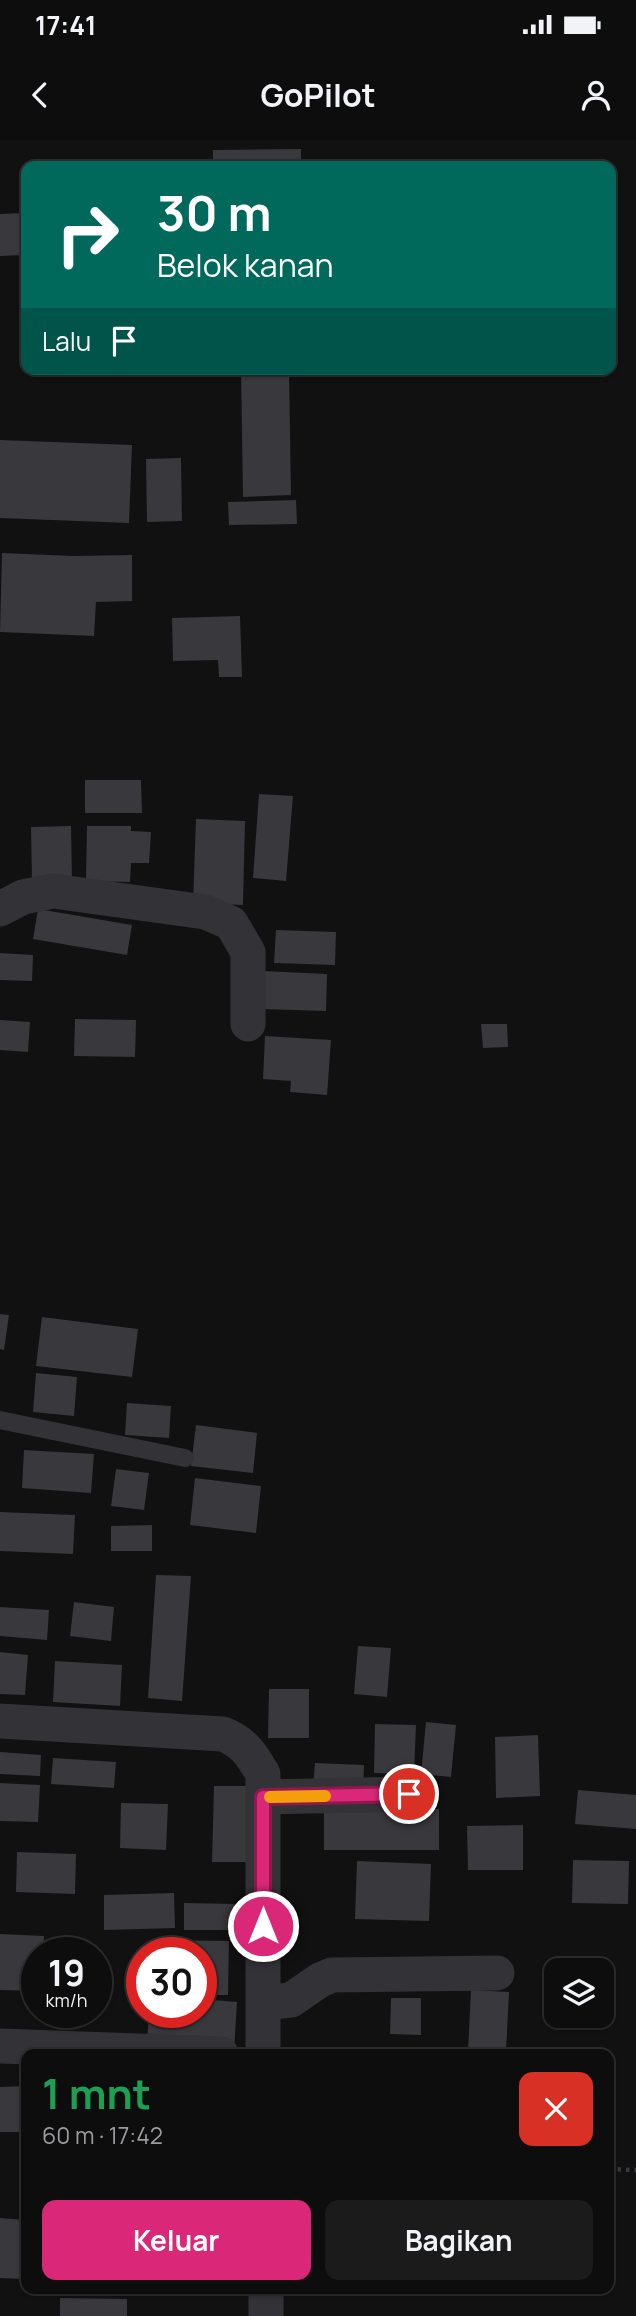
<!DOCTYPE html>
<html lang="id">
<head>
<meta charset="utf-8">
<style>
  body { margin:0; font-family:Manrope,sans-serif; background:#1b1b1c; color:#f1f3f6; height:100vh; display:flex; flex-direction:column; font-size:26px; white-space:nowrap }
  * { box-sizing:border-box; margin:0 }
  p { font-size:23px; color:#9a9c9e }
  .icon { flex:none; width:38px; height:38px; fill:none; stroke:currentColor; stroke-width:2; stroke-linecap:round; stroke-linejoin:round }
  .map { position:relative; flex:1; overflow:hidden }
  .drawer { position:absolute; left:21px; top:1909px; width:593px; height:245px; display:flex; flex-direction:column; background:#0d0d0e; border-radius:14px; box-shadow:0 2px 5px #0004,0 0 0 2px #2d2d2e }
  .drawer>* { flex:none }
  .guide { position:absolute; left:21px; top:21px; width:595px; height:214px; border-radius:14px; box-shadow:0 2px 5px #0004,0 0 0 2px #2d2d2e; background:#00695c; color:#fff; overflow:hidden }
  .controls { position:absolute; left:544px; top:1818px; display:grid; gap:14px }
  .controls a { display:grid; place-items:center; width:70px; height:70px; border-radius:14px; background:#0d0d0e; box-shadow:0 2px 5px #0004,0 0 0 2px #2d2d2e; font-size:35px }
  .speed { position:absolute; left:21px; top:1797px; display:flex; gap:14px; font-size:35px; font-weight:700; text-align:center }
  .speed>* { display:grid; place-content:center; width:91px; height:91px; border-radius:50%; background:#0d0d0e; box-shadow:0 2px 5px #0004,0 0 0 2px #2d2d2e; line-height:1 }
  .speed small { font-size:18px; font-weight:400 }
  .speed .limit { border:10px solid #d22; background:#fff; color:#111 }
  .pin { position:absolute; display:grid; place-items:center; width:60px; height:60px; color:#fff; margin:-30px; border:4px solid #fff; border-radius:50%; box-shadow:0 2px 7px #0007 }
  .me { position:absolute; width:77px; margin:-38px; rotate:0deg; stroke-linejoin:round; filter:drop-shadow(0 0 5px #0008) }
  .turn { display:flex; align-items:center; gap:24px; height:147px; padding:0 21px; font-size:32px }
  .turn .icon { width:91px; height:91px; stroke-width:2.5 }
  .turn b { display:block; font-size:49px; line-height:60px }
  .then { display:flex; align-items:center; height:66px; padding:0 21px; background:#0003; gap:14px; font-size:26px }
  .round { display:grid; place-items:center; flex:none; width:74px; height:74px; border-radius:14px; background:#1b1b1c }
  .head { display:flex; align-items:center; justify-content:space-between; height:119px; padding:0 21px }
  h1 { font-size:42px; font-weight:700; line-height:52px; color:#1e9e55 }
  .button { display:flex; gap:14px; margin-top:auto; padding:14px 21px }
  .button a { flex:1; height:80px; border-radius:14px; background:#db2777; color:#fff; font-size:28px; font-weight:700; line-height:80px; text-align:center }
  .button a+a { background:#1b1b1c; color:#f1f3f6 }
  .status { display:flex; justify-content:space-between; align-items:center; height:49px; padding:0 35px; background:#0d0d0e; direction:ltr }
  .status svg { height:19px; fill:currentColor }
  header { display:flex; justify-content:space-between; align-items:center; height:91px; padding:0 21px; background:#0d0d0e; font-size:32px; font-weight:700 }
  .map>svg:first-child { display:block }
  .building { fill:#38383d }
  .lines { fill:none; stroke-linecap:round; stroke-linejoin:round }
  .path { stroke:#38383e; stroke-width:4.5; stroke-dasharray:3.5 5; stroke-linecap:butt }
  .service { stroke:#323237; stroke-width:18 }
  .minor { stroke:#323237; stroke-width:35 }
  .route-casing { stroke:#8e194d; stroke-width:18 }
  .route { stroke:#db2777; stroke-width:12 }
  .slow { stroke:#f59e0b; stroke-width:12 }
</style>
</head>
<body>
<div class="status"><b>17:41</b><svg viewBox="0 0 49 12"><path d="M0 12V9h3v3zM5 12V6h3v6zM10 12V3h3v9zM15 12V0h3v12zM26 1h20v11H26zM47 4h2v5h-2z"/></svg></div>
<header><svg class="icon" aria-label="back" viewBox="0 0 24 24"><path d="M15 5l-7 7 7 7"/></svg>GoPilot<svg class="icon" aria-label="person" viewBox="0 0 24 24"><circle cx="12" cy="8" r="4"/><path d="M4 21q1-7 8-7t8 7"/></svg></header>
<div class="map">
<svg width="636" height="2176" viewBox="0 0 636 2176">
  <rect width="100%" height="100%" fill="#111112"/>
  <path class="building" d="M301 9V26H213V10Z
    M26 73V115L0 116V74Z
    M241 229H289L291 355 243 357Z
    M0 300 132 305 129 383 0 378Z
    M181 318 182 381 147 382 146 319Z
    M296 360 297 384 229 385 228 362Z
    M2 413 74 416 132 415V461L96 462 94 496 0 492Z
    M240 476 242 537H219L218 520 173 521 172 478Z
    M85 640H141L142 673H85Z
    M259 654 293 656 286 741 253 738Z
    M196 679 245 681 243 765 193 763Z
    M71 686 72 740 32 742 31 687Z
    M87 686H131V691L151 692 149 723H131L130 742 86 741Z
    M38 769 132 785 127 815 33 799Z
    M276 790 336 792 335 825 274 823Z
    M0 813 33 815 32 841 0 840Z
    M263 831 327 834 326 871 262 869Z
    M75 879 136 880 135 917 74 916Z
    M0 880 30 882 28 912 0 910Z
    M481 884H507L508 907 483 908Z
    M265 896 331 900 327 955 290 952 291 941 263 939Z
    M0 1174 9 1175 4 1210 0 1209Z
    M42 1177 138 1189 132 1237 36 1226Z
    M36 1233 77 1237 74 1276 33 1272Z
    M127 1263 171 1266 169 1298 125 1295Z
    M196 1285 257 1293 253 1333 191 1326Z
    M24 1310 94 1314 91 1353 22 1348Z
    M116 1329 149 1333 144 1370 111 1366Z
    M195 1338 261 1346 256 1393 190 1385Z
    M0 1372 75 1375 73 1414 0 1411Z
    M152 1385V1411H111V1386Z
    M156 1435 191 1436 182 1561 148 1558Z
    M74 1462 114 1467 111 1501 70 1496Z
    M0 1467 49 1470 47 1500 0 1496Z
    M358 1506 391 1508 387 1557 354 1554Z
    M0 1512 28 1515 25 1555 0 1554Z
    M55 1521 122 1525 120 1566 53 1562Z
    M269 1549H309V1598H268Z
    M426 1582 456 1585 451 1637 421 1634Z
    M375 1584 416 1585 414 1634 374 1633Z
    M538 1595 540 1656 496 1658 495 1597Z
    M0 1612 41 1615 40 1636 0 1634Z
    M53 1618 116 1622 114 1648 51 1644Z
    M315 1623 364 1625 363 1651 313 1649Z
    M0 1643 40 1645 38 1682 0 1681Z
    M214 1646H248L247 1722H212Z
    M578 1650 636 1655V1689L575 1684Z
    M121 1663 168 1664 166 1710 120 1708Z
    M324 1669H439V1710H324Z
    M523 1685V1730H468L467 1686Z
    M17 1712 76 1714 75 1754 16 1752Z
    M573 1720 629 1721 628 1764 572 1763Z
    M357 1721 431 1724 429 1781 355 1779Z
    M174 1753 175 1788 104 1790V1755Z
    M184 1763 238 1764V1790H184Z
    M0 1794 44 1796 43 1813H37V1851L0 1850Z
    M151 1800 229 1801 228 1855H201V1813H151Z
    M471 1850 509 1852 506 1912 468 1911Z
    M391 1858H421V1895L390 1894Z
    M201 1859 237 1862 234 1911 147 1905 149 1872H201Z
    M26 1946V1992H0V1947Z
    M0 2078 26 2080 23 2139 0 2138Z
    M60 2158 127 2159V2176H60Z"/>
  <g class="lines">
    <path class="path" d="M609 2029 636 2030"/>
    <path class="service" d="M0 1280 185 1318"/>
    <path class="minor" d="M0 769 23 757 53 751 205 772 231 783 248 812V884
      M0 1581 223 1594C245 1603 251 1614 263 1634V1914
      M263 1657 409 1654
      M263 1863 291 1860 320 1840 332 1835 497 1833
      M0 1906 221 1914
      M266 2176V2149"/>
  </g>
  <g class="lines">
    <g class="route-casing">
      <path id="route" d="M263 1786V1657L409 1654"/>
    </g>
    <use href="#route" class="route"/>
    <path class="slow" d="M270 1657 325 1656"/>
  </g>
</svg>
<div class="controls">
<a><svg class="icon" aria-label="layers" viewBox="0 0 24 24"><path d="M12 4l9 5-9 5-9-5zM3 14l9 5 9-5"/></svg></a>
</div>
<div class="speed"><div>19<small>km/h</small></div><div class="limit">30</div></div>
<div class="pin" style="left:409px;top:1654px;background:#d93025"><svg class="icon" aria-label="arrive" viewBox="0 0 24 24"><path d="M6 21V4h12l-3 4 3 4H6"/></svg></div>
<svg class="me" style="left:263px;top:1786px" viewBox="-20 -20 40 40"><circle r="17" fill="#db2777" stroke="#fff" stroke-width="3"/><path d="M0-11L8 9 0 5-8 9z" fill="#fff"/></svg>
<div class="guide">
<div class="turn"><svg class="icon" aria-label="right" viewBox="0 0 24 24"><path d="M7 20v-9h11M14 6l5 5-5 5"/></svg><div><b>30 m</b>Belok kanan</div></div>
<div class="then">Lalu<svg class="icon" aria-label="arrive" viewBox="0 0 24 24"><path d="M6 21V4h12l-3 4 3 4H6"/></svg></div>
</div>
<section class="drawer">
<div class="head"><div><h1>1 mnt</h1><p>60 m · 17:42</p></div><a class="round" style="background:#d93025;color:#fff"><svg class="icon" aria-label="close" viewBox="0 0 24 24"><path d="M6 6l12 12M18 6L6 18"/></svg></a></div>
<div class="button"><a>Keluar</a><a>Bagikan</a></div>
</section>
</div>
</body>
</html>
